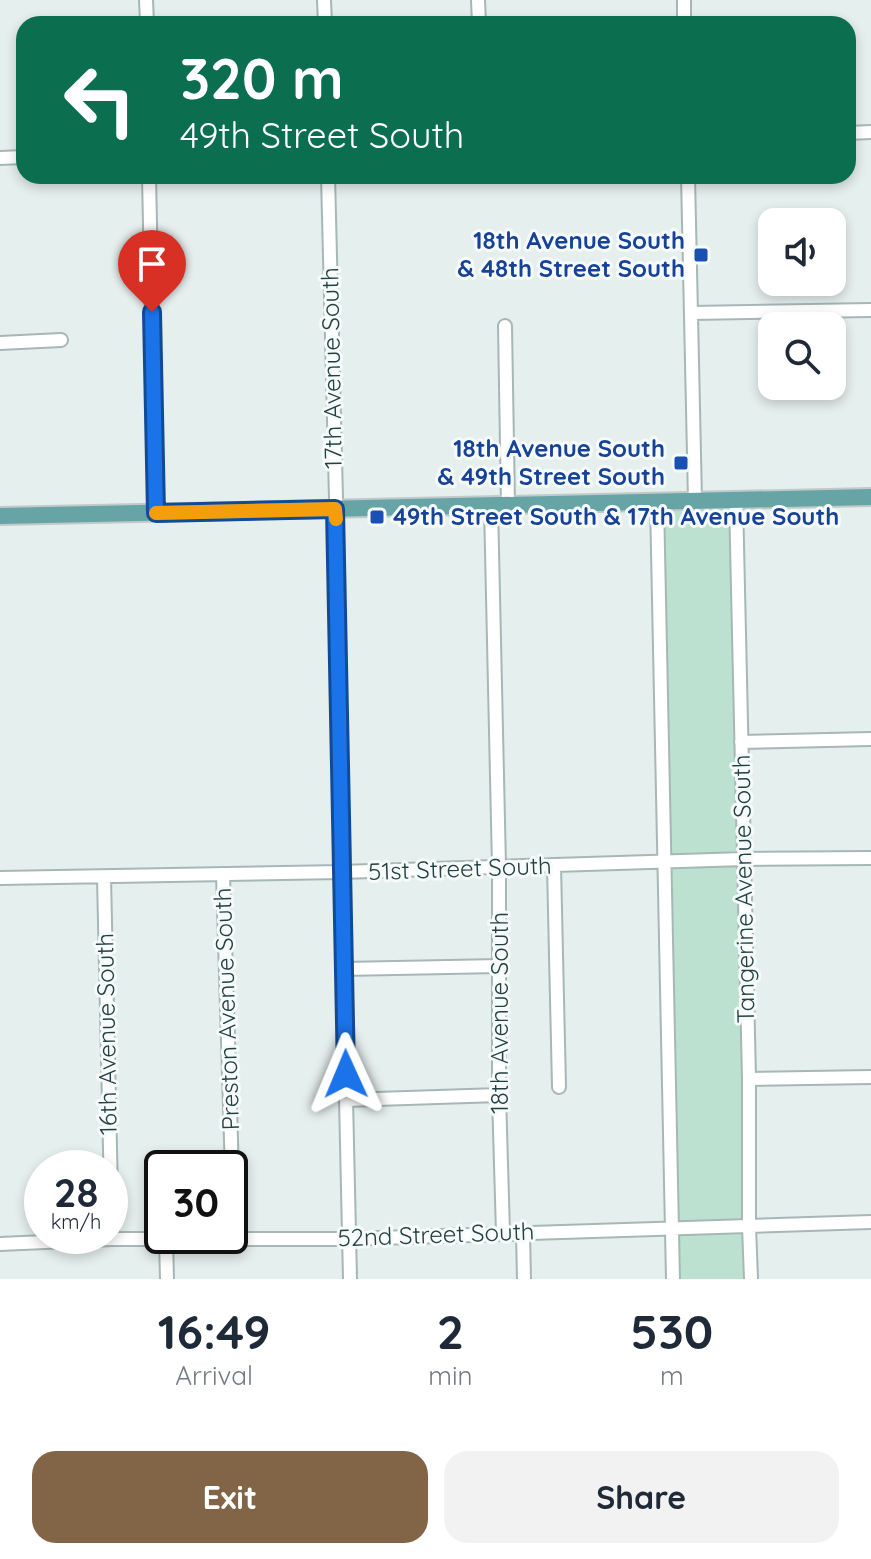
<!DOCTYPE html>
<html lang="en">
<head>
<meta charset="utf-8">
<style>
  body { margin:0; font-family:Quicksand,sans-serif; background:#f2f2f3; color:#1f2937; height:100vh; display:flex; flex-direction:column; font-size:30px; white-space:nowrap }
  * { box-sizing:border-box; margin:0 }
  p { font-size:26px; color:#747a83 }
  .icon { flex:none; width:44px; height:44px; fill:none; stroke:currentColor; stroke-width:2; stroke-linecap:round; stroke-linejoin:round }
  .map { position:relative; height:1279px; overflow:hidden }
  .sheet { display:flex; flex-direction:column; background:#fff; flex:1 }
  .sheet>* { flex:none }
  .hud { position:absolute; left:16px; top:16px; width:840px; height:168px; border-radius:24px; box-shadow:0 4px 12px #0003; background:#0b6e4f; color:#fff; overflow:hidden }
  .controls { position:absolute; left:758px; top:208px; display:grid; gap:16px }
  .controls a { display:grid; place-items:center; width:88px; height:88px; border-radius:16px; background:#fff; box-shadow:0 4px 12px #0003; font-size:40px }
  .speed { position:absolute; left:24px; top:1150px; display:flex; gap:16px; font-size:40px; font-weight:700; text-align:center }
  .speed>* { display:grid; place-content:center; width:104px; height:104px; border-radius:50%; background:#fff; box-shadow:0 4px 12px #0003; line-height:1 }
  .speed small { font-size:20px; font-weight:400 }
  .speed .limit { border:4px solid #111; border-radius:12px; background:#fff; color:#111 }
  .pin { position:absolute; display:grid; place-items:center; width:68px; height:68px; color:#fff; margin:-82px -34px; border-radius:50% 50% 50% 0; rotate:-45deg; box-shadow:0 0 8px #0007 }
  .pin .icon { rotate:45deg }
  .me { position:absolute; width:88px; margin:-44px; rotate:359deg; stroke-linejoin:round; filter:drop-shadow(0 0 6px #0008) }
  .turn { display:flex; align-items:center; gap:28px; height:168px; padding:0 32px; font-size:36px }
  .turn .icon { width:104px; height:104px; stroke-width:2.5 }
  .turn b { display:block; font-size:56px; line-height:68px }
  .eta { display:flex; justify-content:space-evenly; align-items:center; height:136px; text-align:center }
  .eta b { font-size:48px; font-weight:700; line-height:56px }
  .primary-button { display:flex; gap:16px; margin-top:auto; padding:16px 32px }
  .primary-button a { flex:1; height:92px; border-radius:24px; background:#816546; color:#fff; font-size:32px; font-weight:700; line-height:92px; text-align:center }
  .primary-button a+a { background:#f2f2f3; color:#1f2937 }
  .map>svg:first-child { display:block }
  .green { fill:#bde1d1 }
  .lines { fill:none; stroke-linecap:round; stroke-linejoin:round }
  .minor-casing { stroke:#a7b7b6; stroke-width:16 }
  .major-casing { stroke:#c1caca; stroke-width:20 }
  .minor { stroke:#fff; stroke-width:12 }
  .major { stroke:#67a4a6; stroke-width:16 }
  .route-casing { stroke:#114b97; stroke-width:20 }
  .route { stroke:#1a73e8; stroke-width:14 }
  .slow { stroke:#f59e0b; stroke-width:14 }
  .transit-dot { fill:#1a4fb4; stroke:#f6fbfa; stroke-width:3 }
  .labels { text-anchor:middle; stroke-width:6; stroke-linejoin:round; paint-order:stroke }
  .transit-label { font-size:24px; font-weight:bold; fill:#164399; stroke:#f6fbfa; text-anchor:end }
  .street-label { font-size:24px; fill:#234142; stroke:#f6fbfa }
</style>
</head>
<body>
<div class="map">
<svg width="871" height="1279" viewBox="0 0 871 1279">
  <rect width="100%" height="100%" fill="#e5efed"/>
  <path class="green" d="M721 507 729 512 730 515 737 853 671 855 664 518C676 502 704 507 721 507Z
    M737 865 742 1079V1220L679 1222 672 868Z
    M742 1232 744 1279H681L679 1234Z"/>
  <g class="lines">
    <g class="minor-casing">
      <path id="minor" d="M146 0 147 24
        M324 0 325 24
        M478 0 479 24
        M684 0V24
        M848 133 871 132
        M0 158 24 157
        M149 176 156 513
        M328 176 338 579 341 872 350 1279
        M688 176 695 501
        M692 313 871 310
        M505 326 508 505
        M0 343 61 340
        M736 500 749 1079V1226L751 1279
        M657 502 673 1279
        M491 505 499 867V1095L503 1233
        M741 742 871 739
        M554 866 559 1087
        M223 874 234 1240
        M104 877 112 1239
        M0 878 341 872 744 859 871 858
        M343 969 500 966
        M749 1079 871 1077
        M346 1100 499 1095
        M523 1232 524 1279
        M166 1239 167 1279
        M0 1244 112 1239H349L871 1222"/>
    </g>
    <g class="major-casing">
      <path id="major" d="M0 516 871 497"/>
    </g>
    <use href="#minor" class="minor"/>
    <use href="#major" class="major"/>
  </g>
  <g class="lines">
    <g class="route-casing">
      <path id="route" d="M152 312 156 513 335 509 346 1074"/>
    </g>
    <use href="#route" class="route"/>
    <path class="slow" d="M156 513 335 509 336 519"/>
  </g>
  <g class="transit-dot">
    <rect x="693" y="247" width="16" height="16" rx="4"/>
    <rect x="673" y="455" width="16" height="16" rx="4"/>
    <rect x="369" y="509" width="16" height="16" rx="4"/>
  </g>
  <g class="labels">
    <g class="transit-label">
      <text x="685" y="249">18th Avenue South<tspan x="685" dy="28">&amp; 48th Street South</tspan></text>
      <text x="665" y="457">18th Avenue South<tspan x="665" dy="28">&amp; 49th Street South</tspan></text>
      <text x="393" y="525" text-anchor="start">49th Street South &amp; 17th Avenue South</text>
    </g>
    <g class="street-label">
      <text transform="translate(332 368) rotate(-91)" y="8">17th Avenue South</text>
      <text transform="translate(460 869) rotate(-2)" y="8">51st Street South</text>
      <text transform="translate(744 889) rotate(-91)" y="8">Tangerine Avenue South</text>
      <text transform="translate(227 1009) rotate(-92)" y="8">Preston Avenue South</text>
      <text transform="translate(500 1013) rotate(-90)" y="8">18th Avenue South</text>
      <text transform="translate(107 1034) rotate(-91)" y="8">16th Avenue South</text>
      <text transform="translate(436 1235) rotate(-2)" y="8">52nd Street South</text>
    </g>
  </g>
</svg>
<div class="controls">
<a><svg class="icon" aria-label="sound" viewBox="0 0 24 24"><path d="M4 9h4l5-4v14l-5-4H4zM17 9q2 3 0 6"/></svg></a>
<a><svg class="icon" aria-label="search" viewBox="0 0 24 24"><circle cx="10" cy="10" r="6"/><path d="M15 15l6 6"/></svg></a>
</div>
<div class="speed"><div>28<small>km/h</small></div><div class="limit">30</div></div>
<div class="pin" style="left:152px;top:312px;background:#d93025"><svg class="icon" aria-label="arrive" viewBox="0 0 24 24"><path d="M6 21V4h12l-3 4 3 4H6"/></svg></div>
<svg class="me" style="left:346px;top:1074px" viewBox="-20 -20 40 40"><path d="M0-17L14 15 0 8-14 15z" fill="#1a73e8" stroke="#fff" stroke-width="4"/></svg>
<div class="hud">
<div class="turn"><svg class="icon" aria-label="left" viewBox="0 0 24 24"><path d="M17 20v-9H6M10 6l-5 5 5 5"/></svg><div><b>320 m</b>49th Street South</div></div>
</div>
</div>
<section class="sheet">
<div class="eta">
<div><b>16:49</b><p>Arrival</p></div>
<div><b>2</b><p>min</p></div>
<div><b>530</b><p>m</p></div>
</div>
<div class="primary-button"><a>Exit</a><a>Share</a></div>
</section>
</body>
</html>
